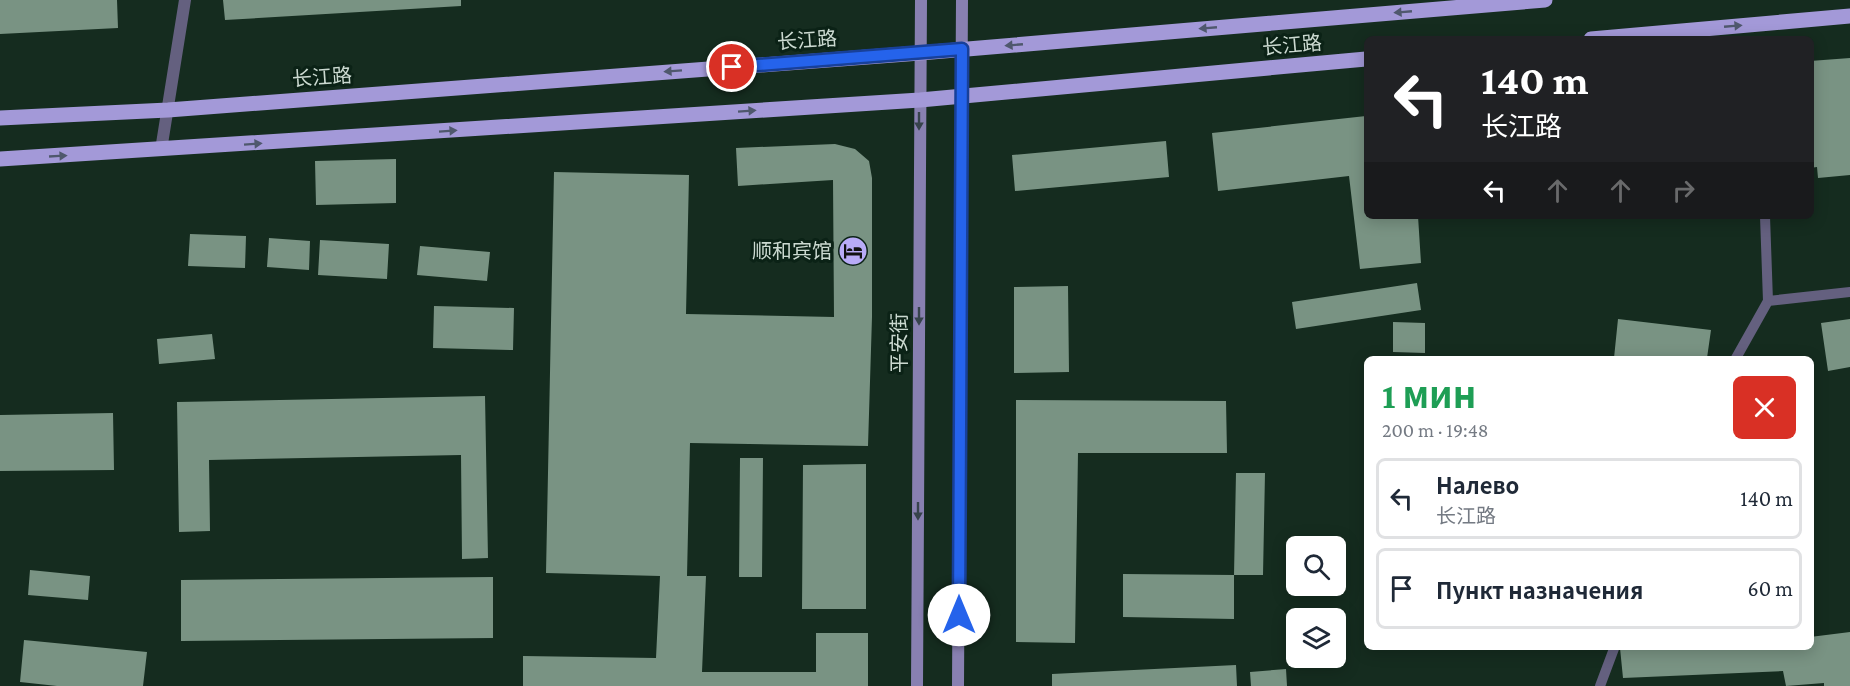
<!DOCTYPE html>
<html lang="ru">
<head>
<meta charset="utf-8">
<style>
  body { margin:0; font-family:"Crimson Pro","Noto Sans SC",serif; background:#f6f6f7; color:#1f2937; height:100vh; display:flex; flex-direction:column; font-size:22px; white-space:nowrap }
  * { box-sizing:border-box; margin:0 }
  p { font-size:20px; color:#747a83 }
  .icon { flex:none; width:33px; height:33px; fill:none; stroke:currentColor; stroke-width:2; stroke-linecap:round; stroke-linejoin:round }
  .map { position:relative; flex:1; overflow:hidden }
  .panel { position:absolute; left:1364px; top:356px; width:450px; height:294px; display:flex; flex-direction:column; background:#fff; border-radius:9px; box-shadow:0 3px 15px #0003 }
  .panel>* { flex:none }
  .banner { position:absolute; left:1364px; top:36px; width:450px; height:183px; border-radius:9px; box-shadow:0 3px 15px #0003; background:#202124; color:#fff; overflow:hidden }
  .fabs { position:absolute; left:1286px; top:536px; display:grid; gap:12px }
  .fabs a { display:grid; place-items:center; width:60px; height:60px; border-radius:9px; background:#fff; box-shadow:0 3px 15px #0003; font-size:30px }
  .pin { position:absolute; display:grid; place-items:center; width:51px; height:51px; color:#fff; margin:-26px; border:3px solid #fff; border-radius:50%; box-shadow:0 2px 6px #0007 }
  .me { position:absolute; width:66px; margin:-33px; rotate:0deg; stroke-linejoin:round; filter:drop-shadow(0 0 4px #0008) }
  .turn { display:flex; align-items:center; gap:21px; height:126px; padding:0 18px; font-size:27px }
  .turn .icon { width:78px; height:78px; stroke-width:2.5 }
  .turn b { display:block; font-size:42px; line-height:51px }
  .lanes { display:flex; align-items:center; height:57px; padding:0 18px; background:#0003; justify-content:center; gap:30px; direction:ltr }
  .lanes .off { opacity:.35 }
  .round { display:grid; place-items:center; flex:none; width:63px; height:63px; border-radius:9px; background:#f6f6f7 }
  .summary { display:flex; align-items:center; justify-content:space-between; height:102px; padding:0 18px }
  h1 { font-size:36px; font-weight:700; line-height:45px; color:#1e9e55 }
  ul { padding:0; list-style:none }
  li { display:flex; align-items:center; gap:18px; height:81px; margin:0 12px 9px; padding:0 6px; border:3px solid #e0e1e3; border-radius:9px }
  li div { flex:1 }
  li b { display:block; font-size:22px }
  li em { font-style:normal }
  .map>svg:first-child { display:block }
  .building { fill:#799383 }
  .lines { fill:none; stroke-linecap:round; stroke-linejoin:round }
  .service { stroke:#64607f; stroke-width:10 }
  .minor { stroke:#64607f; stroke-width:12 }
  .secondary { stroke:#8880b1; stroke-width:12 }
  .primary { stroke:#a399d8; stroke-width:15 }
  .oneway { fill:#4f586d }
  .oneway2 { fill:#37434c }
  .route-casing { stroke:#184099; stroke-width:15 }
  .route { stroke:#2563eb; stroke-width:10 }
  .labels { text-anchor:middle; stroke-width:6; stroke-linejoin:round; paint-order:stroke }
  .street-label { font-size:20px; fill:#cbd9d0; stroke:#0b2216 }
  .poi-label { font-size:20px; fill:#cbd9d0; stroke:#0b2216; text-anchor:end }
</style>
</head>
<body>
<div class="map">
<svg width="1850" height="686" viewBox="0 0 1850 686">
  <rect width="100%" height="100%" fill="#152c1f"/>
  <path class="building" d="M0 0H117L118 28 0 34Z
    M223 0H461V6L225 20Z
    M1850 58V175L1818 178 1817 167 1810 168V61Z
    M1366 116V216H1418L1421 263 1360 269 1349 176 1218 191 1212 133Z
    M1166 141 1169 177 1015 191 1012 155Z
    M835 144 855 149 869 161 872 178V317L868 446 690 443 687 576H706L702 672H816V633H868V686H523V656L656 658 660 576 546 573 554 172 689 175 686 314 834 317 833 180 738 186 736 148Z
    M396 159V203L316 205 315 161Z
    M190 234 246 236 245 268 188 266Z
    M269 238 310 241 309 270 267 267Z
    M320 240 389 244 387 279 318 275Z
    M420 246 490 252 487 281 417 275Z
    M1417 283 1421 310 1296 329 1292 302Z
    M1068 286 1069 372 1014 373V287Z
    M434 306 514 308 513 350 433 348Z
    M1618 319 1711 330 1707 358H1614Z
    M1850 319V367L1828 371 1821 323Z
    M1393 322 1425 323V353L1393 352Z
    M212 334 215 359 159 364 157 339Z
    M485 396 488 558 462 559 461 455 209 460 210 531 179 532 177 402Z
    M1016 400 1226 401 1227 453H1078L1075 643 1016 642Z
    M113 413 114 470 0 471V415Z
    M740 458H763L762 577H739Z
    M866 464V609H802L803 465Z
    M1236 473H1265L1263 575H1234Z
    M30 570 90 576 88 600 28 595Z
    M1123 574 1234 575V619L1123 617Z
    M493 577V638L181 641V580Z
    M1850 632V686H1824V683L1786 686 1783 671 1623 678 1620 648 1810 646V637Z
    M24 640 147 652 143 686H57L20 682Z
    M1236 665 1237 686H1052V674Z
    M1286 669 1287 686H1251L1250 672Z"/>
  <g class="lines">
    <path class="service" d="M1765 216 1768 301
      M1736 358 1768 301 1850 292
      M1600 686 1615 646"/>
    <path class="minor" d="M161 150 185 0"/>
    <path class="secondary" d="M917 686 921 0
      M958 686 962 0"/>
    <path class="primary" d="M1591 39 1850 16
      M0 118 168 110 920 53 1545 0
      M0 159 920 100 1366 59"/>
  </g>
  <defs><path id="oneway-solid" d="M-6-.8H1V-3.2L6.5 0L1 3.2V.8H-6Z" transform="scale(1.5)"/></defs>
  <g class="oneway">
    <use href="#oneway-solid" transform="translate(1403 12) rotate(175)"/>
    <use href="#oneway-solid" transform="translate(1733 26) rotate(-5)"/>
    <use href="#oneway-solid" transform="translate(1208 28) rotate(175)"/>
    <use href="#oneway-solid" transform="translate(1014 45) rotate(175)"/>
    <use href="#oneway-solid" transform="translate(673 71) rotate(176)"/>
    <use href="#oneway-solid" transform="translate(747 111) rotate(-4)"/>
    <use href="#oneway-solid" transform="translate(448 131) rotate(-4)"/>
    <use href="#oneway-solid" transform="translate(253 144) rotate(-4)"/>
    <use href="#oneway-solid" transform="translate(58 156) rotate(-3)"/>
  </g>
  <g class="oneway2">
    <use href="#oneway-solid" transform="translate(919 121) rotate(90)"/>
    <use href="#oneway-solid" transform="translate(919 316) rotate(90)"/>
    <use href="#oneway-solid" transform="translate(918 511) rotate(90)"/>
  </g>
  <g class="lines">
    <g class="route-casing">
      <path id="route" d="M732 67 962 49 959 615"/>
    </g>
    <use href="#route" class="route"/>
  </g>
  <defs>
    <g id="hotel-disc" transform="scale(1.5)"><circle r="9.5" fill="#b8abf7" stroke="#0b2216"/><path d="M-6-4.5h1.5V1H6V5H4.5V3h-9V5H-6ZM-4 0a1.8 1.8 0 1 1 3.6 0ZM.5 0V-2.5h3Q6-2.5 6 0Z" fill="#111"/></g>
  </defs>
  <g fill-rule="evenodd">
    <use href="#hotel-disc" x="853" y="251"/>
  </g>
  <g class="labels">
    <g class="street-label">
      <text transform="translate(807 40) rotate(-4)" y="7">长江路</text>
      <text transform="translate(1292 45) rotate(-5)" y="7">长江路</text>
      <text transform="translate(322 77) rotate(-4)" y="7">长江路</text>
      <text transform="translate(899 343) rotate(-90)" y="7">平安街</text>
    </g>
    <g class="poi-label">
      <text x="832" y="258">顺和宾馆</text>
    </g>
  </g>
</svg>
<div class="fabs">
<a><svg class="icon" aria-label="search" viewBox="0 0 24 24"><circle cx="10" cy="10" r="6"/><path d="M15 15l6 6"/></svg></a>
<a><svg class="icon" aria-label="layers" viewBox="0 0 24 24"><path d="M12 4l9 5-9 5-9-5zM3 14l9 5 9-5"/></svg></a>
</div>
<div class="pin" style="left:732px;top:67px;background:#d93025"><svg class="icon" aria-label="arrive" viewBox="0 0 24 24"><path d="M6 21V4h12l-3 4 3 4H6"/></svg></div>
<svg class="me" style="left:959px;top:615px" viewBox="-20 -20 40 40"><circle r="19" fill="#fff"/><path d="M0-13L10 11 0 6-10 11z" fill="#2563eb"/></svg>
<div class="banner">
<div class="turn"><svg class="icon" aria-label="left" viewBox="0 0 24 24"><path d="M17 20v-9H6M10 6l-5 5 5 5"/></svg><div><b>140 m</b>长江路</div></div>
<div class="lanes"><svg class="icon" aria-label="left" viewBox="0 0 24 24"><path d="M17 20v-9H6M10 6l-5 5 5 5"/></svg><svg class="icon off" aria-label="ahead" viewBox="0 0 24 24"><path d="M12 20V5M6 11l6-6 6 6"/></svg><svg class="icon off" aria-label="ahead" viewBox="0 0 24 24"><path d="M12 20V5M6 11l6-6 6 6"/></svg><svg class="icon off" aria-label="right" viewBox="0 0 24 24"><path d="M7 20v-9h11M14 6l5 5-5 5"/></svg></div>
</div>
<section class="panel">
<div class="summary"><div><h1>1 мин</h1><p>200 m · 19:48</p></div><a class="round" style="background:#d93025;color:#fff"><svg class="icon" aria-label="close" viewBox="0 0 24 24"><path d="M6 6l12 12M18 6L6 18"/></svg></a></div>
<ul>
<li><svg class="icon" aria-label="left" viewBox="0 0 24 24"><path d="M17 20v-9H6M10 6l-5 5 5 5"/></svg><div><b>Налево</b><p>长江路</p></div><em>140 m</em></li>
<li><svg class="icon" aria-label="arrive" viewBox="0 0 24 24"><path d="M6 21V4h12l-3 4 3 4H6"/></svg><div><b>Пункт назначения</b></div><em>60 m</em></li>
</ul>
</section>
</div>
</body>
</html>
